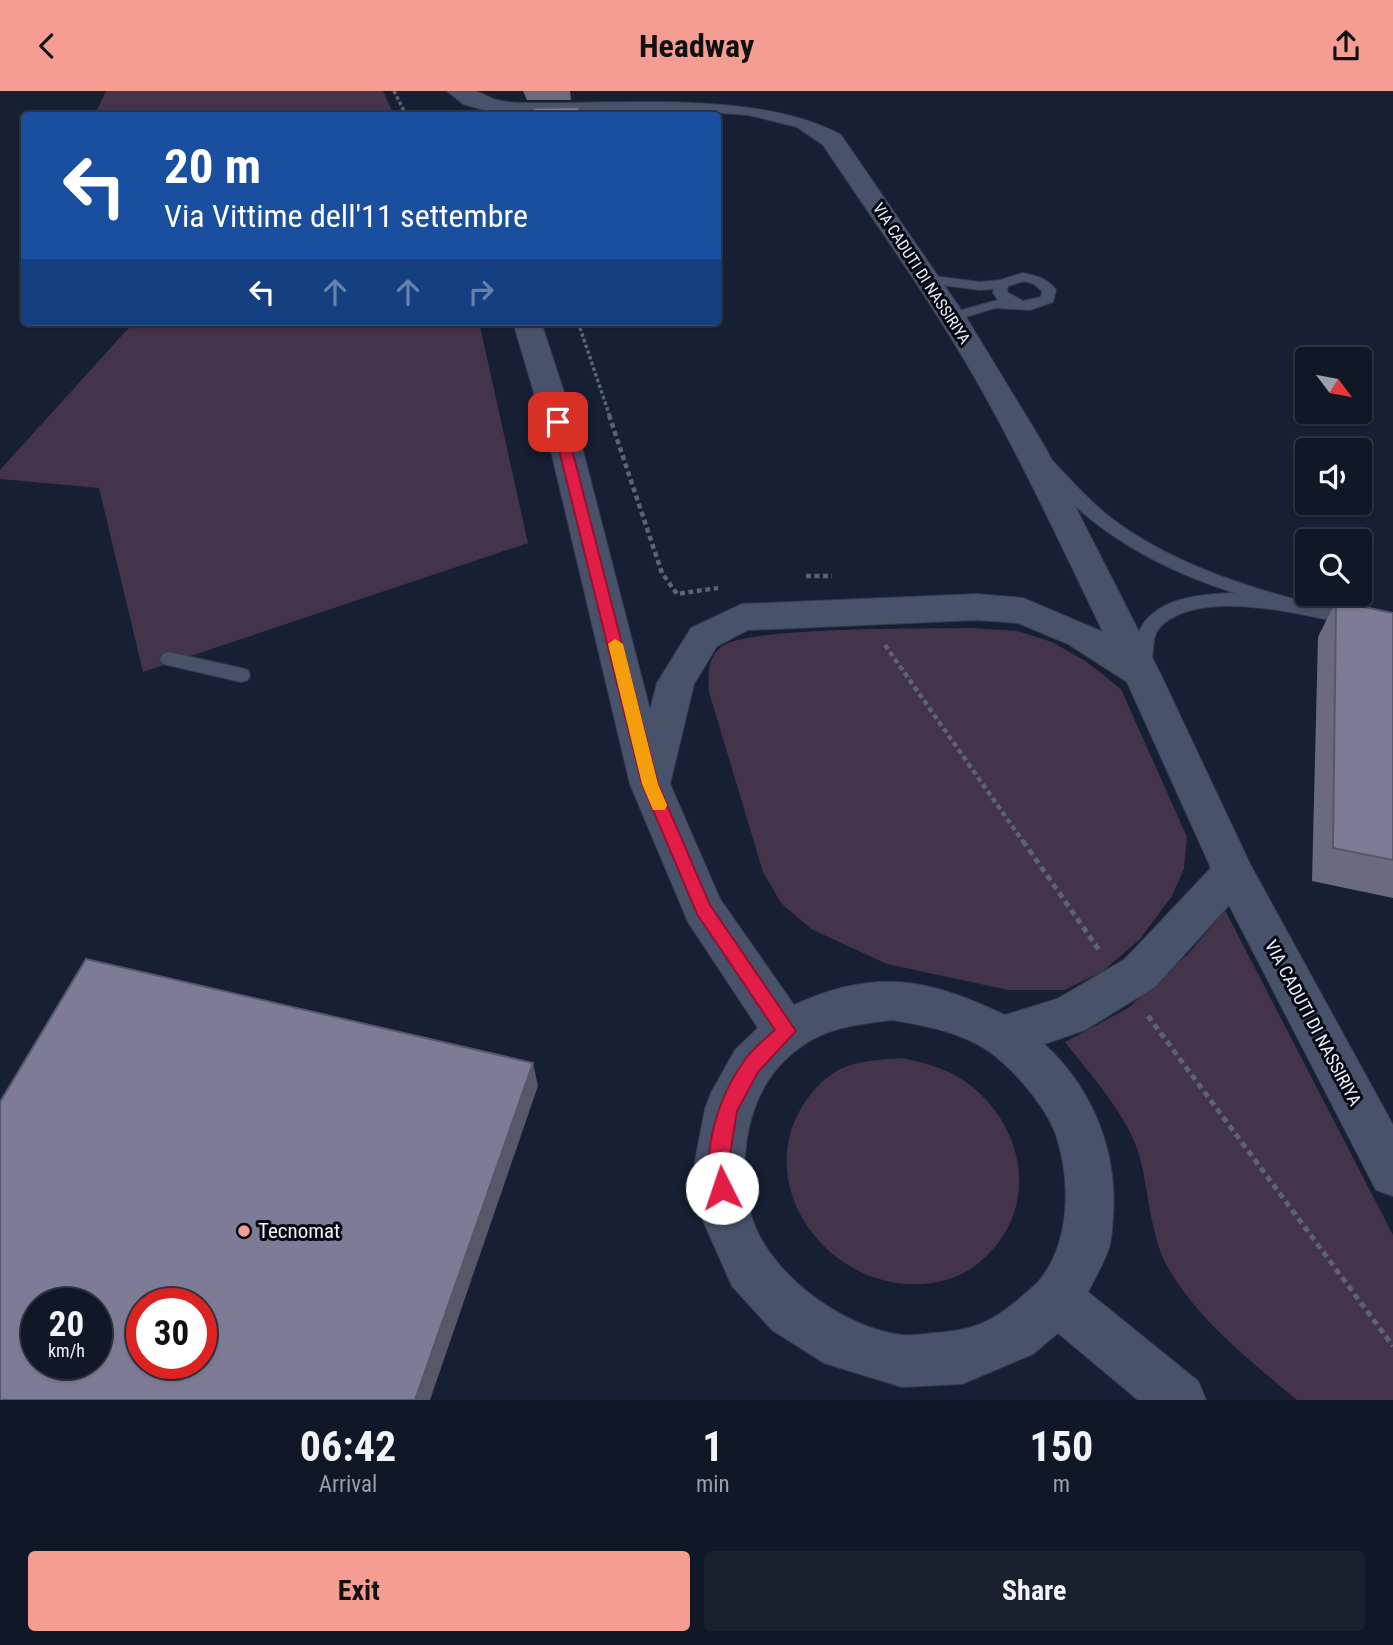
<!DOCTYPE html>
<html lang="en">
<head>
<meta charset="utf-8">
<style>
  body { margin:0; font-family:"Roboto Condensed",sans-serif; background:#19202e; color:#f1f3f6; height:100vh; display:flex; flex-direction:column; font-size:26px; white-space:nowrap }
  * { box-sizing:border-box; margin:0 }
  p { font-size:23px; color:#9c9fa7 }
  .icon { flex:none; width:38px; height:38px; fill:none; stroke:currentColor; stroke-width:2; stroke-linecap:round; stroke-linejoin:round }
  .map { position:relative; height:1309px; overflow:hidden }
  .details { display:flex; flex-direction:column; background:#101726; flex:1 }
  .details>* { flex:none }
  .guide { position:absolute; left:21px; top:21px; width:700px; height:214px; border-radius:7px; box-shadow:0 2px 5px #0004,0 0 0 2px #303643; background:#1a4fa0; color:#fff; overflow:hidden }
  .needle { width:46px; rotate:122deg }
  .fabs { position:absolute; left:1295px; top:256px; display:grid; gap:14px }
  .fabs a { display:grid; place-items:center; width:77px; height:77px; border-radius:7px; background:#101726; box-shadow:0 2px 5px #0004,0 0 0 2px #303643; font-size:35px }
  .speed { position:absolute; left:21px; top:1197px; display:flex; gap:14px; font-size:35px; font-weight:700; text-align:center }
  .speed>* { display:grid; place-content:center; width:91px; height:91px; border-radius:50%; background:#101726; box-shadow:0 2px 5px #0004,0 0 0 2px #303643; line-height:1 }
  .speed small { font-size:18px; font-weight:400 }
  .speed .limit { border:10px solid #d22; background:#fff; color:#111 }
  .pin { position:absolute; display:grid; place-items:center; width:60px; height:60px; color:#fff; margin:-30px; border-radius:14px; box-shadow:0 4px 10px #0006 }
  .me { position:absolute; width:77px; margin:-38px; rotate:356deg; stroke-linejoin:round; filter:drop-shadow(0 0 5px #0008) }
  .turn { display:flex; align-items:center; gap:24px; height:147px; padding:0 28px; font-size:32px }
  .turn .icon { width:91px; height:91px; stroke-width:2.5 }
  .turn b { display:block; font-size:49px; line-height:60px }
  .lanes { display:flex; align-items:center; height:66px; padding:0 28px; background:#0003; justify-content:center; gap:35px; direction:ltr }
  .lanes .off { opacity:.35 }
  .eta { display:flex; justify-content:space-evenly; align-items:center; height:119px; text-align:center }
  .eta b { font-size:42px; font-weight:700; line-height:49px }
  .primary-button { display:flex; gap:14px; margin-top:auto; padding:14px 28px }
  .primary-button a { flex:1; height:80px; border-radius:7px; background:#f59c93; color:#111; font-size:28px; font-weight:700; line-height:80px; text-align:center }
  .primary-button a+a { background:#19202e; color:#f1f3f6 }
  header { display:flex; justify-content:space-between; align-items:center; height:91px; padding:0 28px; background:#f59c93; color:#111; font-size:32px; font-weight:700 }
  .map>svg:first-child { display:block }
  .green { fill:#43334b }
  .lines { fill:none; stroke-linecap:round; stroke-linejoin:round }
  .lane-casing { stroke:#363b4c; stroke-width:2 }
  .street-casing { stroke:#363b4c; stroke-width:2 }
  .path-far2 { stroke:#5b6375; stroke-width:3.5; stroke-dasharray:3.5 2.5; stroke-linecap:butt }
  .path-far1 { stroke:#5b6375; stroke-width:4.5; stroke-dasharray:5 3.5; stroke-linecap:butt }
  .path { stroke:#5b6375; stroke-width:5; stroke-dasharray:6 4.5; stroke-linecap:butt }
  .lane { fill:#48536b; fill-rule:evenodd }
  .street { fill:#48536b; fill-rule:evenodd }
  .wall { fill:#6c6a81 }
  .shaded-wall { fill:#585669 }
  .building { fill:#7e7b96; stroke:#585669; stroke-width:2; fill-rule:evenodd }
  .route { fill:#e11d48; stroke:#92132f; stroke-width:2 }
  .slow { fill:#f59e0b }
  .poi-dot { fill:#f59c93; stroke:#060912; stroke-width:2.5 }
  .labels { text-anchor:middle; stroke-width:6; stroke-linejoin:round; paint-order:stroke }
  .far-street-label { font-size:16px; fill:#edf2fe; stroke:#060912 }
  .street-label { font-size:18px; fill:#edf2fe; stroke:#060912 }
  .near-poi-label { font-size:21px; fill:#edf2fe; stroke:#060912; text-anchor:start }
</style>
</head>
<body>
<header><svg class="icon" aria-label="back" viewBox="0 0 24 24"><path d="M15 5l-7 7 7 7"/></svg>Headway<svg class="icon" aria-label="share" viewBox="0 0 24 24"><path d="M12 15V3M7 8l5-5 5 5M5 13v7h14v-7"/></svg></header>
<div class="map">
<svg width="1393" height="1309" viewBox="0 0 1393 1309">
  <rect width="100%" height="100%" fill="#161f33"/>
  <path class="green" d="M106 0H383L394 24H98L96 21Z
    M134 231H479L528 452 143 581 99 397 0 388V379Z
    M972 537 1018 540 1052 551 1087 571 1121 598 1187 746 1184 778 1172 805 1140 848 1102 881 1064 899H1008L887 873 811 838 781 812 763 781 709 601C708 585 707 567 721 556 746 535 930 538 972 537Z
    M1225 819 1393 1144V1309H1297C1252 1271 1205 1235 1173 1185 1150 1151 1150 1105 1140 1067 1130 1027 1090 983 1065 951L1128 917 1189 862Z
    M902 967C926 972 950 978 970 994 1028 1040 1039 1121 980 1171 959 1189 934 1194 907 1193 824 1188 757 1097 800 1019 808 1005 820 990 835 981 855 969 880 969 902 967Z"/>
  <g class="lines">
    <g class="lane-casing">
      <path id="lane" d="M1023 182C1037 185 1047 187 1056 199L1053 211 1030 219 995 217 952 230 947 229 945 226 947 223 998 209 993 202 994 198 980 199 926 192 919 188 926 184 980 191 1000 189ZM1024 190 1034 193 1042 200 1041 206 1023 210 1007 201 1008 195Z
        M1044 366 1050 367C1070 388 1088 409 1111 427 1192 488 1296 509 1393 533V545C1338 532 1205 490 1160 536 1149 548 1156 568 1148 582H1136C1131 574 1134 564 1135 555 1142 508 1196 503 1235 502 1177 484 1121 456 1075 415 1062 403 1051 388 1038 375L1036 371 1038 367Z
        M169 561 241 577 248 579 250 584 248 589 241 591 163 573 160 568 163 563Z"/>
    </g>
    <g class="street-casing">
      <path id="street" d="M447 0C456 0 466 0 474 0 481 1 487 6 494 8 505 12 519 12 531 12 626 13 761 0 841 44L966 226 1045 356 1160 582 1250 773 1393 1034V1105L1376 1099 1229 814 1155 896 1085 939 1044 953C1092 996 1118 1061 1113 1125 1112 1135 1112 1147 1109 1157 1104 1172 1095 1187 1088 1201L1198 1290 1206 1309H1138L1058 1242 1033 1263 962 1293 902 1296 824 1272 772 1239 732 1195 701 1125 695 1070 705 1018 711 1002 735 959 758 937 688 831 630 693 550 356 513 231H541L582 356 650 619 657 592 691 537 742 513 977 503 1023 507 1103 541C1063 458 1024 374 979 294 932 211 876 133 823 54L797 36 749 24 690 20 502 24 463 13ZM977 529 1018 532 1068 553 1127 591 1211 777 1125 868 1057 908 1005 924C927 887 875 877 794 914L720 808 670 693 694 593 717 555 748 539ZM892 929C925 935 958 940 987 959 1012 976 1046 1015 1056 1044 1071 1090 1071 1151 1039 1190 1033 1197 1025 1202 1019 1208 991 1232 971 1240 934 1242 923 1243 912 1245 902 1244 842 1237 764 1180 750 1120 744 1096 743 1071 747 1047 753 1010 770 977 802 955 828 936 861 933 892 929Z"/>
    </g>
    <path class="path-far2" d="M394 0 406 24
      M578 231 610 326"/>
    <path class="path-far1" d="M609 324 662 482 677 503 718 497
      M806 485H832
      M885 554 1024 752"/>
    <path class="path" d="M1023 750 1099 859
      M1148 925 1393 1255"/>
    <use href="#lane" class="lane"/>
    <use href="#street" class="street"/>
  </g>
  <path class="wall" d="M523 0H570L571 9H527Z
    M1336 510 1393 522V807L1312 790 1318 546Z"/>
  <path class="shaded-wall" d="M533 972 538 995 430 1309H415Z"/>
  <path class="building" d="M578 16 582 24H536L533 17Z
    M1336 510 1393 522V769L1333 757Z
    M86 868 533 972 415 1309H0V1011ZM37 1213H96V1272H37ZM142 1213H201V1272H142Z"/>
  <path class="route" d="M558 327 565 331 658 693 710 814 796 940 758 981 737 1020 729 1070 732 1097 729 1104 722 1107 715 1104C698 1064 720 1003 744 970 752 958 765 948 775 939L697 823 642 693 552 331Z"/>
  <path class="slow" d="M615 548 623 553 658 693 667 714 665 719H653L642 693 608 553Z"/>
  <circle class="poi-dot" cx="244" cy="1140" r="7"/>
  <g class="labels">
    <g class="far-street-label">
      <text transform="translate(922 182) rotate(57)" y="6">VIA CADUTI DI NASSIRIYA</text>
    </g>
    <g class="street-label">
      <text transform="translate(1313 932) rotate(62)" y="6">VIA CADUTI DI NASSIRIYA</text>
    </g>
    <g class="near-poi-label">
      <text x="258" y="1147">Tecnomat</text>
    </g>
  </g>
</svg>
<div class="fabs">
<a><svg class="needle" viewBox="-14 -14 28 28"><path d="M0-13l5 13h-10z" fill="#e53935"/><path d="M0 13l5-13h-10z" fill="#9c9fa7"/></svg></a>
<a><svg class="icon" aria-label="sound" viewBox="0 0 24 24"><path d="M4 9h4l5-4v14l-5-4H4zM17 9q2 3 0 6"/></svg></a>
<a><svg class="icon" aria-label="search" viewBox="0 0 24 24"><circle cx="10" cy="10" r="6"/><path d="M15 15l6 6"/></svg></a>
</div>
<div class="speed"><div>20<small>km/h</small></div><div class="limit">30</div></div>
<div class="pin" style="left:558px;top:331px;background:#d93025"><svg class="icon" aria-label="arrive" viewBox="0 0 24 24"><path d="M6 21V4h12l-3 4 3 4H6"/></svg></div>
<svg class="me" style="left:722px;top:1097px" viewBox="-20 -20 40 40"><circle r="19" fill="#fff"/><path d="M0-13L10 11 0 6-10 11z" fill="#e11d48"/></svg>
<div class="guide">
<div class="turn"><svg class="icon" aria-label="left" viewBox="0 0 24 24"><path d="M17 20v-9H6M10 6l-5 5 5 5"/></svg><div><b>20 m</b>Via Vittime dell'11 settembre</div></div>
<div class="lanes"><svg class="icon" aria-label="left" viewBox="0 0 24 24"><path d="M17 20v-9H6M10 6l-5 5 5 5"/></svg><svg class="icon off" aria-label="ahead" viewBox="0 0 24 24"><path d="M12 20V5M6 11l6-6 6 6"/></svg><svg class="icon off" aria-label="ahead" viewBox="0 0 24 24"><path d="M12 20V5M6 11l6-6 6 6"/></svg><svg class="icon off" aria-label="right" viewBox="0 0 24 24"><path d="M7 20v-9h11M14 6l5 5-5 5"/></svg></div>
</div>
</div>
<section class="details">
<div class="eta">
<div><b>06:42</b><p>Arrival</p></div>
<div><b>1</b><p>min</p></div>
<div><b>150</b><p>m</p></div>
</div>
<div class="primary-button"><a>Exit</a><a>Share</a></div>
</section>
</body>
</html>
